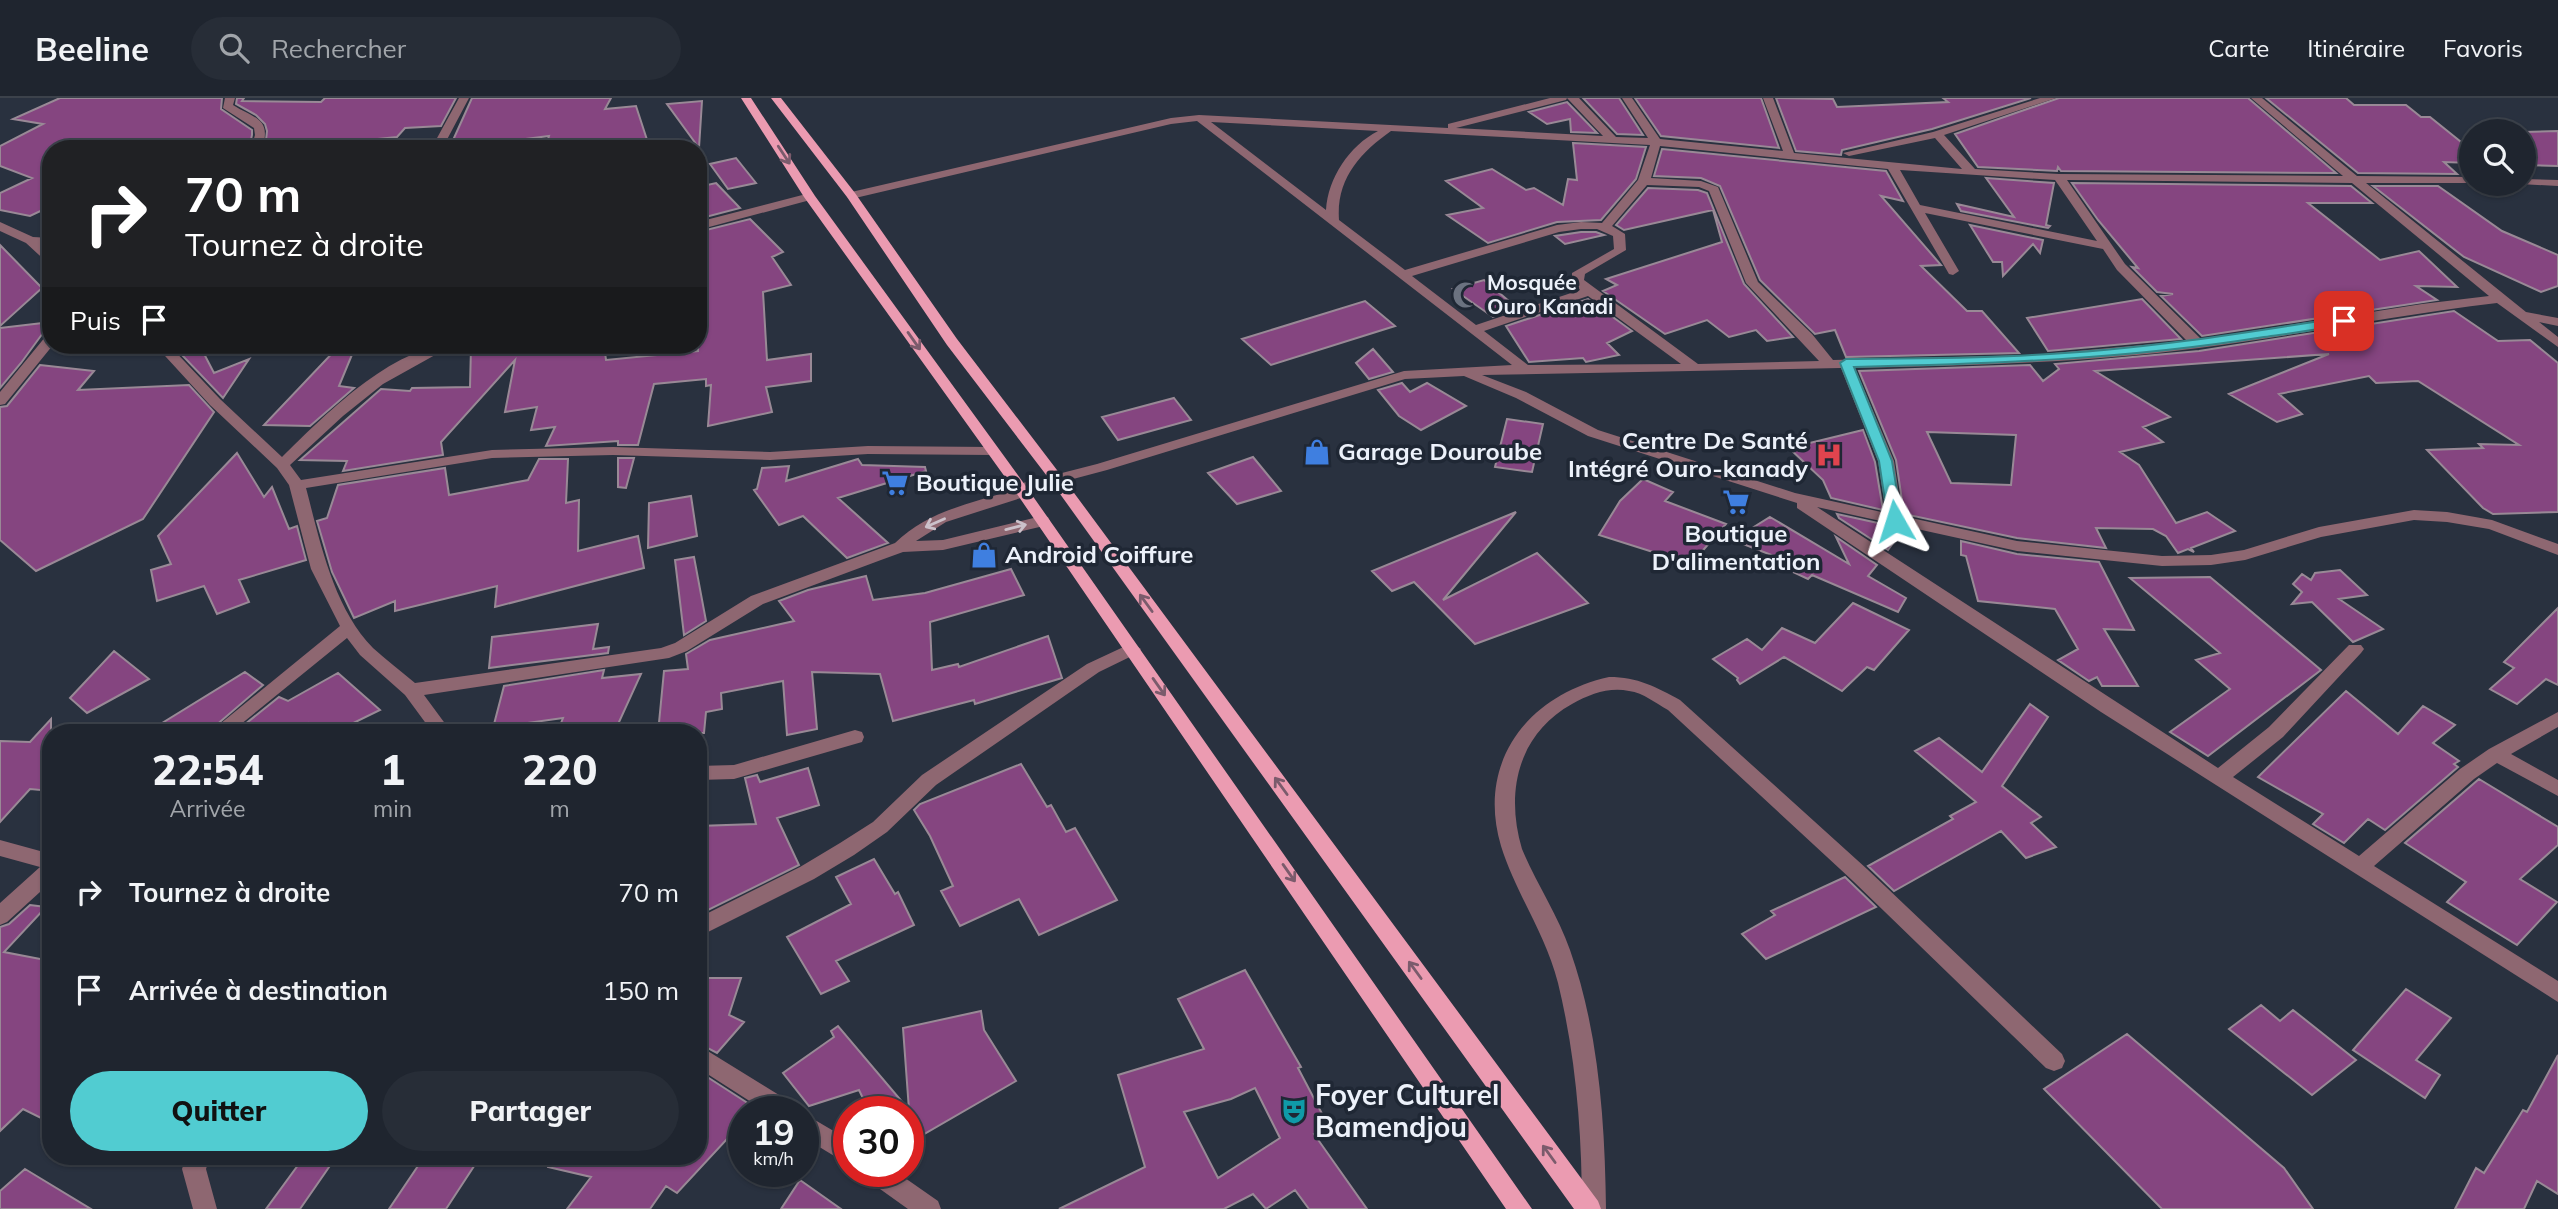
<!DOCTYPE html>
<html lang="fr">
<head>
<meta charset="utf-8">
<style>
  body { margin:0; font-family:Mulish,sans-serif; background:#272d37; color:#f1f3f6; height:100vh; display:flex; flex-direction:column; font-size:26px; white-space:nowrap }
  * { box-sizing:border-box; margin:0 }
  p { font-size:23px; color:#a1a5aa }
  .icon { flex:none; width:38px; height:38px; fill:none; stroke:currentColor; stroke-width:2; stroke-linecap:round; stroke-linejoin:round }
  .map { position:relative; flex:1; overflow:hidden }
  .details { position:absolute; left:42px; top:626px; width:665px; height:441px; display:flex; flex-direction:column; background:#1f252f; border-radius:28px; box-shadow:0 2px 5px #0004,0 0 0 2px #3c424b }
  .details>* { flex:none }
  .top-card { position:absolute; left:42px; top:42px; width:665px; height:214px; border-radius:28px; box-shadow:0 2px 5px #0004,0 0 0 2px #3c424b; background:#202124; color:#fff; overflow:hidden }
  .controls { position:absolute; left:2459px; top:21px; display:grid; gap:14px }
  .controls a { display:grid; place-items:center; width:77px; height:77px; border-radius:50%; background:#1f252f; box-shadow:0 2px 5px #0004,0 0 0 2px #3c424b; font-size:35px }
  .speed { position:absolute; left:728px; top:998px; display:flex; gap:14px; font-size:35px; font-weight:700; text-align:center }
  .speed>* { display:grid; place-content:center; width:91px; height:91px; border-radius:50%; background:#1f252f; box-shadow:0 2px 5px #0004,0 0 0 2px #3c424b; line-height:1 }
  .speed small { font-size:18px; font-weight:400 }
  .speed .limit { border:10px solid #d22; background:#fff; color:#111 }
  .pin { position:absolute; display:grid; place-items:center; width:60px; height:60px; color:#fff; margin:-30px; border-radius:14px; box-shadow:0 4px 10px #0006 }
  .me { position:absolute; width:77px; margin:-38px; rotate:354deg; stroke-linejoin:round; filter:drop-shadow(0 0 5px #0008) }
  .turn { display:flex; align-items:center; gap:24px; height:147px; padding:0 28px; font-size:32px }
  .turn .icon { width:91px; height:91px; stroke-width:2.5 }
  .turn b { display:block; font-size:49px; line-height:60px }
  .then { display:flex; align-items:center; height:66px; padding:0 28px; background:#0003; gap:14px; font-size:26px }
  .eta { display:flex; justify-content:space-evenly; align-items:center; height:119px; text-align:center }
  .eta b { font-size:42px; font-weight:800; line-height:49px }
  .primary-button { display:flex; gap:14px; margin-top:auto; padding:14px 28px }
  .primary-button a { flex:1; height:80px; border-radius:42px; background:#51ccd1; color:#111; font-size:28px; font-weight:800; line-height:80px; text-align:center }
  .primary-button a+a { background:#272d37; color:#f1f3f6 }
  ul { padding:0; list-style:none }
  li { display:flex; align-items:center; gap:21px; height:98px; padding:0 28px }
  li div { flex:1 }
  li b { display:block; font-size:26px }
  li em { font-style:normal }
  header { display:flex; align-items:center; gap:42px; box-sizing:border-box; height:98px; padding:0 35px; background:#1f252f; border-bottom:2px solid #3c424b }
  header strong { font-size:33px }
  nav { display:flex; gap:38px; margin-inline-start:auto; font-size:24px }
  .search { width:490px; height:63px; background:#272d37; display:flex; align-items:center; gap:18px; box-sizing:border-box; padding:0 24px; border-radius:38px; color:#a1a5aa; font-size:26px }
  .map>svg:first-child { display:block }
  .building { fill:#854580; stroke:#998996; stroke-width:2; fill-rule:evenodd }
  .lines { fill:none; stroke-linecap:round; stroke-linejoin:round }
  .street { fill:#8e6771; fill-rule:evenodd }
  .primary { fill:#eb9bb1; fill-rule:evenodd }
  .oneway { stroke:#7b5b6c }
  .oneway2 { stroke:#cbc1ca }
  .route { fill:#51ccd1; stroke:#358588; stroke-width:2 }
  .labels { text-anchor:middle; stroke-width:7; stroke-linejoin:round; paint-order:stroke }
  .far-poi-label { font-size:21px; font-weight:bold; fill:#ecf1fa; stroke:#1f2734; text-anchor:start }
  .poi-label { font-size:24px; font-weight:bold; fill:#ecf1fa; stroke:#1f2734; text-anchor:start }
  .near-poi-label { font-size:28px; font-weight:bold; fill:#ecf1fa; stroke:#1f2734; text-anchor:start }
</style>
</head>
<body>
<header>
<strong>Beeline</strong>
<div class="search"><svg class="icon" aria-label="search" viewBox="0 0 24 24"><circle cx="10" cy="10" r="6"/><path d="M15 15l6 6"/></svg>Rechercher</div>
<nav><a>Carte</a><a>Itinéraire</a><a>Favoris</a></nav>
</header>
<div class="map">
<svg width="2558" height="1111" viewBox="0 0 2558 1111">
  <rect width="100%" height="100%" fill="#29313f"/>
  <path class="building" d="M60 0H222L221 11 252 32V37L249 51H51V108L30 118 0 112V95L32 80 0 68V48L43 26 13 21Z
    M237 0H244L242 3 321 4 325 0H456L441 28 405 30 397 39 368 42 352 51H265L267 33 265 26 256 17 236 6Z
    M472 0H611L605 11 636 8 650 51H545L549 38 449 51Z
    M1583 0H1619L1643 37 1617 36Z
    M1635 0H1761L1779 50 1661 38Z
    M1776 0 1833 1 1837 9 1948 4 1943 0H2031L1932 31 1842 52 1841 57 1796 53Z
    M2059 0H2248L2336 75 2061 73 2058 69 2057 73 1978 69 1955 36Z
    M2266 0H2346L2354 7H2406L2421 19H2430L2471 52V65L2444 64 2457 76 2358 75Z
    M702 3 699 50 667 6Z
    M1567 4 1597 35 1571 34 1570 21 1547 26 1529 14Z
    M2558 33V68L2524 67V34Z
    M1573 45 1646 49 1636 81 1601 122 1557 124 1488 145 1447 117 1483 110 1446 83 1492 71 1526 92 1534 90 1563 107 1568 81 1577 82Z
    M1662 51 1886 73 1903 103 1881 98 1941 167 1921 168 1967 213H1982L2019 255 1846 259 1835 232 1815 236 1760 182 1720 88 1701 80 1654 78Z
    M736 60 756 85 728 91 710 66Z
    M1986 80 2054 85 2046 127 2050 128 2048 130 1961 113 1957 106 2014 119Z
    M716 85 740 110 698 121V89Z
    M2072 85 2351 88 2372 105H2308L2380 162 2419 153 2457 189 2416 188 2437 202 2202 238 2161 198 2173 196 2157 194 2132 169 2138 170 2098 122Z
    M2373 88H2438L2502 133 2558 157V188L2541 194 2464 159Z
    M1648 90 1698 92 1707 95 1744 186 1793 239 1767 243 1756 232 1729 239 1707 222 1665 236 1603 193 1617 187 1606 181 1722 144 1713 112 1624 132 1616 127Z
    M750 121 783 154 772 159 791 187 763 194 767 262 811 256V283L766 289 772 314 708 328 711 287 706 288V281L654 286 638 347H618V343L546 348 555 329 531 332 537 309 505 314 515 262 441 344 443 357 343 373 347 363 300 362 381 291 410 293 412 290 470 289 471 249 604 247 606 262 698 253V134Z
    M1970 127 2043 142 2040 155 2033 146 2003 178 2002 164H1993Z
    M1581 134H1596L1604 137 1565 146 1555 138Z
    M0 147 42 190 0 228Z
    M1484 182 1517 210 1493 219 1453 191Z
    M1588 201 1632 233 1607 245 1619 257 1586 264 1583 260 1529 264 1506 228Z
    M2142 201 2181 241 2048 253 2027 220Z
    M1365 203 1395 228 1271 267 1242 241Z
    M2454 213 2498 243 2530 242 2558 265V414L2493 416 2483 410 2427 352 2483 350 2479 346 2519 347 2418 283 2376 285 2369 278 2279 296 2302 316 2277 324 2229 296 2329 256 2095 273 2170 319 2143 329 2163 344 2120 354 2139 367 2176 425 2207 414 2235 433 2191 450 2194 454 2188 451 2178 455 2166 438 2153 431 2096 430 2106 450 2017 440 1904 416 1896 362 1859 273 2030 267 2043 283 2059 271 2055 266 2199 253ZM1927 334 2016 337 2011 387 1951 385Z
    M51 224 21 265 0 290V230Z
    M340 247H356L339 288 354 290 310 328 264 327Z
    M200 248 214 275 249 261 223 300 180 255Z
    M1373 251 1393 274 1369 281 1356 265Z
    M40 267 94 273 78 292 189 287 214 314 143 421 36 473 0 442V309L7 308Z
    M1402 285 1410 294 1427 285 1466 308 1421 332 1399 318 1378 292Z
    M1174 300 1191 322 1118 342 1102 319Z
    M1507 321 1543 326 1532 374 1495 369Z
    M1863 332 1875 364 1883 412 1831 400 1823 382 1789 350Z
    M237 355 264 399 272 389 289 431 297 428 306 462 239 482 249 504 217 516 204 488 157 503 151 472 171 466 158 438Z
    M1253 359 1281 393 1237 406 1208 375Z
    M618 360H634L626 390 618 389Z
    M539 361H568L566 405 579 402 578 453 638 438 644 470 495 509 497 488 395 513V503L354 520 332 474 317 423 327 420 338 387 445 370 449 397 528 382Z
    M858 361 862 367 925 369 926 373 838 400 888 445 847 460 803 418 779 427 754 392 757 391 762 370 789 368 786 383Z
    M1643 381 1673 394 1665 403 1726 426 1691 466 1599 437 1620 403Z
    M691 398 697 438 648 450 649 405Z
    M1516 414 1443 502 1537 455 1588 505 1475 546 1414 484 1392 493 1372 473Z
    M1837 416 1919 434 1902 433 1888 452 1839 420Z
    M1770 419 1849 466 1836 439 1877 467 1868 478 1906 500 1898 514 1812 477 1808 481 1778 467 1784 462 1733 442Z
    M1961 443 2017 456 2099 464 2134 532 2104 531 2138 588H2102L2097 579 2089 583 2058 562 2078 551 2055 511 1978 503 1966 458 1961 457Z
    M694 459 706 523 684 537 675 462Z
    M1011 471 1024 497 930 524 932 572 958 566 959 569 1048 538 1062 580 975 606 974 602 893 623 880 576 812 574 817 631 787 637 783 583 721 595 722 611 706 614 704 635H658L664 573 688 571 686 556 710 542 794 523 779 503 808 492 866 478 873 502 925 495Z
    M2340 472 2367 497 2339 501 2383 531 2353 544 2312 504 2292 506 2302 494 2293 486 2302 476 2311 482 2315 475Z
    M2210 479 2321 572 2208 658 2170 634 2230 591 2196 562 2220 555 2130 480Z
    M1853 505 1909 532 1874 572 1867 569 1842 593 1784 559 1740 586 1737 582 1738 580 1713 561 1747 541 1762 552 1782 530 1815 545Z
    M2558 510V587L2546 581 2517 606 2490 591 2514 570 2504 564Z
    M598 526 593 551 609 549 608 555 489 570 492 539Z
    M114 553 149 581 87 615 70 600Z
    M604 572 602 580 641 576 614 635H557L563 620 493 630 504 588Z
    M245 574 263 587 207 635H146Z
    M338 575 380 612 333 635H316L308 625 289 635H234L279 599 288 603Z
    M2346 593 2398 636 2423 608 2455 627 2433 645 2459 663 2454 666 2458 669 2385 732 2368 721 2344 745 2313 726 2323 716 2258 679Z
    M2030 606 2048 619 2002 688 2041 719 2031 725 2056 749 2026 760 2001 733 1894 793 1868 768 1953 721 1950 718 1976 704 1915 653 1939 640 1982 674Z
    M51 621V693L30 691 0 724V643L30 644Z
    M1021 666 1047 709 1051 707 1066 734 1075 730 1117 802 1039 837 1019 801 960 828 941 793 953 788 930 738 914 712 920 706Z
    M808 670 819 707 777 720 799 767 698 817V728L756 726 745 680 757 677 760 684Z
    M2479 681 2558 729V747L2520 781 2557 804 2517 847 2447 804 2466 784 2405 745Z
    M874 761 895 796 898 794 914 827 836 863 849 883 821 896 787 839 851 806 836 779Z
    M1845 779 1876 809 1766 861 1742 836 1775 817 1771 813Z
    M30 807 46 809 4 854 51 863V1025L23 1011 0 1033V829L9 826Z
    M1245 872 1301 969 1298 970 1329 1029 1314 1036 1367 1111H1309L1295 1092 1266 1111 1253 1096 1224 1111H1059L1145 1069 1118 977 1204 951 1178 901ZM1255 990 1280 1040 1218 1080 1184 1014 1231 1001Z
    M698 880H741L729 917 744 924 717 955 698 945Z
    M2406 891 2451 920 2416 962 2440 977 2425 1000 2353 952Z
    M2261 907 2280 923 2293 912 2356 962 2312 997 2229 931Z
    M981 913 984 932 1016 983 912 1043 909 1013H869L859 992 809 1008 783 975 834 939 831 933 838 928 909 1012 903 930Z
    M2127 936 2284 1070 2313 1111H2162L2044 991Z
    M2558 957V1096L2537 1083 2524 1111H2455L2476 1070 2484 1075 2523 1012 2527 1014Z
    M698 973 749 1006 735 1022 741 1026 677 1095 666 1088 650 1111H567L591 1079 548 1069 549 1059H698Z
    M304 1059H336L300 1111H266Z
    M424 1059H480L446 1111H389Z
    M25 1071 91 1111H0V1093Z
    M800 1082 841 1111H781Z"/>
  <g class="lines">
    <path class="street" d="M225 0H235L233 7C255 21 272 20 262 51H251L255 37 254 30 223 10Z
      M459 0H469L442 51H431Z
      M1550 0H1579L1616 39 1648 40 1622 0H1632L1660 41 1783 53 1763 0H1773L1794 55 1962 71 1935 40 1849 58 1843 55 1933 34 2040 0H2056L1944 37 1975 71 2059 76 2343 78 2251 0H2262L2357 78 2471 79V85H2366L2526 214 2558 220V228L2539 224 2558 239V249L2497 205C2397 217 2299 237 2199 250 2085 265 1970 267 1855 270L1894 363 1902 418 2017 443 2162 458 2211 457 2244 452 2319 429 2414 412 2447 414 2492 422 2558 446V457L2489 431 2447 424 2414 422 2321 439 2245 462 2211 467 2162 468 2017 453 1817 409 2218 670 2269 629 2349 547H2361L2364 551 2361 555 2283 639 2233 679 2359 758 2460 671 2489 651 2558 614V629L2511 656 2558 682V698L2497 665 2474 681 2374 768 2558 883V904L2101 614 1797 410V405L1588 338 1516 300 1464 278 1405 281 1107 372 1028 393 1027 398 946 424 916 443 943 442 1042 418 1048 419 1050 423 1048 427 943 452 903 454 881 462 763 506 687 553 669 560 424 597 452 635H433L405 597 360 557 347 540 230 635H209L340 528 311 471 289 387 277 370 210 307 155 247H169L220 301 282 359C323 319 393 247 453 247L383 286 343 318 290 367 301 382 492 352 613 349 770 354 868 348 992 349 999 353 992 357 868 356 770 362 613 357 492 360 306 390C320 443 333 509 373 550 386 562 401 573 415 585L661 550 675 545 751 498 895 445C928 413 971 405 1014 392L1015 387 1097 366 1404 273 1512 267 1197 23 1171 26 851 101 847 99V95L1171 20 1199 17 1448 30V26ZM1567 0 1603 38 1456 30 1566 2ZM1211 24 1378 33C1349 48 1328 80 1326 112ZM1391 33 1650 47 1638 82 1602 125 1581 124 1557 127 1405 172 1339 122C1336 81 1360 55 1391 33ZM1660 48 1888 71 1949 176 1953 177 1959 173 1925 115 2103 151 2117 172 2187 243 2031 257 1833 262 1812 236 1758 184 1718 89 1701 83 1651 80ZM1900 72 2055 82 2097 143 1920 107ZM2067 82 2352 85 2489 198 2422 206 2201 241 2125 166ZM1647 87 1699 89 1709 93 1746 185 1819 263 1698 266 1584 182 1585 176 1626 152 1625 136 1612 128ZM1581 131H1597L1613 138 1614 151 1572 175V184L1580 192 1476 227 1412 178 1559 134ZM1588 198 1681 266 1528 267 1484 233ZM1841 270 1878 363 1886 415 1795 395 1598 332 1526 294 1482 277Z
      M2524 81 2558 82V88L2520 86H2524Z
      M810 95 814 97V101L698 132V124Z
      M0 124 33 139 51 140V148L41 147 51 156V168L26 145 0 133Z
      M51 237V247H53L5 306 0 307V294L46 238Z
      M1132 545 1141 551 1138 555 1099 574 936 687 887 734 854 757 814 781 698 839V820L800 769 840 745 873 724 922 677 1087 566Z
      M1609 579C1638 579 1656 589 1680 602L1867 771 2062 956 2065 963 2062 970 2054 973 2046 970 1853 783 1668 612C1655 605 1644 595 1629 593 1609 589 1590 596 1572 606 1518 636 1505 694 1522 751 1536 785 1558 817 1570 852 1599 934 1605 1025 1606 1111H1582C1582 1035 1576 959 1558 885 1545 834 1516 796 1501 748 1476 664 1528 597 1609 579Z
      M855 632 862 634 864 639 862 644 734 681 698 682V668L734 667Z
      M0 742 51 756V784L7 824 0 827V805L40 769 0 758Z
      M698 947 792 1005 796 1013H765L698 970Z
      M803 1015 849 1042V1067L803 1039Z
      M186 1059H210L206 1071 217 1111H193L182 1071Z
      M863 1073H895L938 1103 941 1111H908L866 1081Z"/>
    <path class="primary" d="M741 0H751L815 98 1025 387 1532 1111H1506L1015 393 804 99Z
      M771 0H781L855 95 957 241 1060 376 1598 1103 1601 1111H1574L1050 382 947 247 847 99Z"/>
  </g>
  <defs><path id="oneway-shaft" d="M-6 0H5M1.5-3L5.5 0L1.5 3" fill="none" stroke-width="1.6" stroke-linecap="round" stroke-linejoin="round" transform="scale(1.75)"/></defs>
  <g class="oneway">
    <use href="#oneway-shaft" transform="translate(784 57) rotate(57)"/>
    <use href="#oneway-shaft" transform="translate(914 243) rotate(55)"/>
    <use href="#oneway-shaft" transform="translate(1146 505) rotate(-126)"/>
    <use href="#oneway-shaft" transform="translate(1159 589) rotate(55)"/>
    <use href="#oneway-shaft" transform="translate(1281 688) rotate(-126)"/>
    <use href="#oneway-shaft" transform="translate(1289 775) rotate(55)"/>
    <use href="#oneway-shaft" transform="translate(1415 872) rotate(-126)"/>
    <use href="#oneway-shaft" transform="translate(1549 1056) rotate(-126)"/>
  </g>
  <g class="oneway2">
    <use href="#oneway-shaft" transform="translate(935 425) rotate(156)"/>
    <use href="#oneway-shaft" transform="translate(1016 429) rotate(-14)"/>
  </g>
  <path class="route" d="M2344 219 2350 223 2348 225C2320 232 2292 235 2264 239 2127 261 1991 266 1854 269L1892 363 1902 423 1895 428 1888 423 1879 363 1840 265 1846 261C1908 260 1970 261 2032 257 2137 252 2240 236 2344 219Z"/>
  <defs>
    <g id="mosque-bare" transform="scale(2.1)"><path d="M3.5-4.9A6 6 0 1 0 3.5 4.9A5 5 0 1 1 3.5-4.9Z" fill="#6b7280" stroke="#1f2734" stroke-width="2.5" paint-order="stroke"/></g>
    <g id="shop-bare" transform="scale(2.1)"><path d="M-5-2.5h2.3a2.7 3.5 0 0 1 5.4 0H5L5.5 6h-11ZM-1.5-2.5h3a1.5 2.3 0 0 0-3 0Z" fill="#3f7fe0" stroke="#1f2734" stroke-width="2.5" paint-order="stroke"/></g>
    <g id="hospital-bare" transform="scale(2.1)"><path d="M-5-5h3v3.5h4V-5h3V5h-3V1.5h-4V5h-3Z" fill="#e0444e" stroke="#1f2734" stroke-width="2.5" paint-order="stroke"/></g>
    <g id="supermarket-bare" transform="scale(2.1)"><path d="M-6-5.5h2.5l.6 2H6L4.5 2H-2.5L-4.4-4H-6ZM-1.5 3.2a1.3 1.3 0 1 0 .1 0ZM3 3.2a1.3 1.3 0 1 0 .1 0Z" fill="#3f7fe0" stroke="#1f2734" stroke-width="2.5" paint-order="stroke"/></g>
    <g id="theatre-bare" transform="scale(2.1)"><path d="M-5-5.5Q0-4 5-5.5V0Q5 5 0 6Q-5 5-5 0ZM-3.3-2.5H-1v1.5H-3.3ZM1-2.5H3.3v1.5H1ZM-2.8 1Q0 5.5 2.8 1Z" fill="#0f9aa8" stroke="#1f2734" stroke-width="2.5" paint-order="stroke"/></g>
  </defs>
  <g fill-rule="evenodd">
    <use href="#mosque-bare" x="1466" y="197"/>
    <use href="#shop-bare" x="1317" y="354"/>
    <use href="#hospital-bare" x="1829" y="357"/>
    <use href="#supermarket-bare" x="895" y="385"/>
    <use href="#supermarket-bare" x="1736" y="404"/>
    <use href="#shop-bare" x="984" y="457"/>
    <use href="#theatre-bare" x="1294" y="1013"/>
  </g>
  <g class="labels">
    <g class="far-poi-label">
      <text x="1487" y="192">Mosquée<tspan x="1487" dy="24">Ouro Kanadi</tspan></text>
    </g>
    <g class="poi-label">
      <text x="1808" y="351" text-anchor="end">Centre De Santé<tspan x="1808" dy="28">Intégré Ouro-kanady</tspan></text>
      <text x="1338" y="362">Garage Douroube</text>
      <text x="916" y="393">Boutique Julie</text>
      <text x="1736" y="444" text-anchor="middle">Boutique<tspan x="1736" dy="28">D'alimentation</tspan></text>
      <text x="1005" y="465">Android Coiffure</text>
    </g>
    <g class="near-poi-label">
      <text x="1315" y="1007">Foyer Culturel<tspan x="1315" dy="32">Bamendjou</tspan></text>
    </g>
  </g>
</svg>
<div class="controls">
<a><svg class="icon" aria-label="search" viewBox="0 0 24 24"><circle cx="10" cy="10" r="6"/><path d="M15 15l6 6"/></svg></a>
</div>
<div class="speed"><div>19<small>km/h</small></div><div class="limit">30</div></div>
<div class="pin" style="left:2344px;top:223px;background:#d93025"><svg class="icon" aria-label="arrive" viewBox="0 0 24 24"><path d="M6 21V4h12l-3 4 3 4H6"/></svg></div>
<svg class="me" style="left:1895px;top:423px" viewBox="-20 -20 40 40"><path d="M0-17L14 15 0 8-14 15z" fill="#51ccd1" stroke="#fff" stroke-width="4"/></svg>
<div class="top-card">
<div class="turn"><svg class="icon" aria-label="right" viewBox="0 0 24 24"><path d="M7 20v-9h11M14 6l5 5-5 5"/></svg><div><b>70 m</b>Tournez à droite</div></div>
<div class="then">Puis<svg class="icon" aria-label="arrive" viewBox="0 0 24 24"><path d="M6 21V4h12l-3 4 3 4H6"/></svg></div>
</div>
<section class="details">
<div class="eta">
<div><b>22:54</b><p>Arrivée</p></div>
<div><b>1</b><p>min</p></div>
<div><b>220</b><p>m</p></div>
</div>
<ul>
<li><svg class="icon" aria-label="right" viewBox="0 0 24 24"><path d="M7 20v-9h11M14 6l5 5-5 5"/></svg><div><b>Tournez à droite</b></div><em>70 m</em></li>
<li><svg class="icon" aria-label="arrive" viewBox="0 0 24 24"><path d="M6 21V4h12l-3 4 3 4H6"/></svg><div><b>Arrivée à destination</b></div><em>150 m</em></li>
</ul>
<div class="primary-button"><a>Quitter</a><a>Partager</a></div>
</section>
</div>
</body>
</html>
